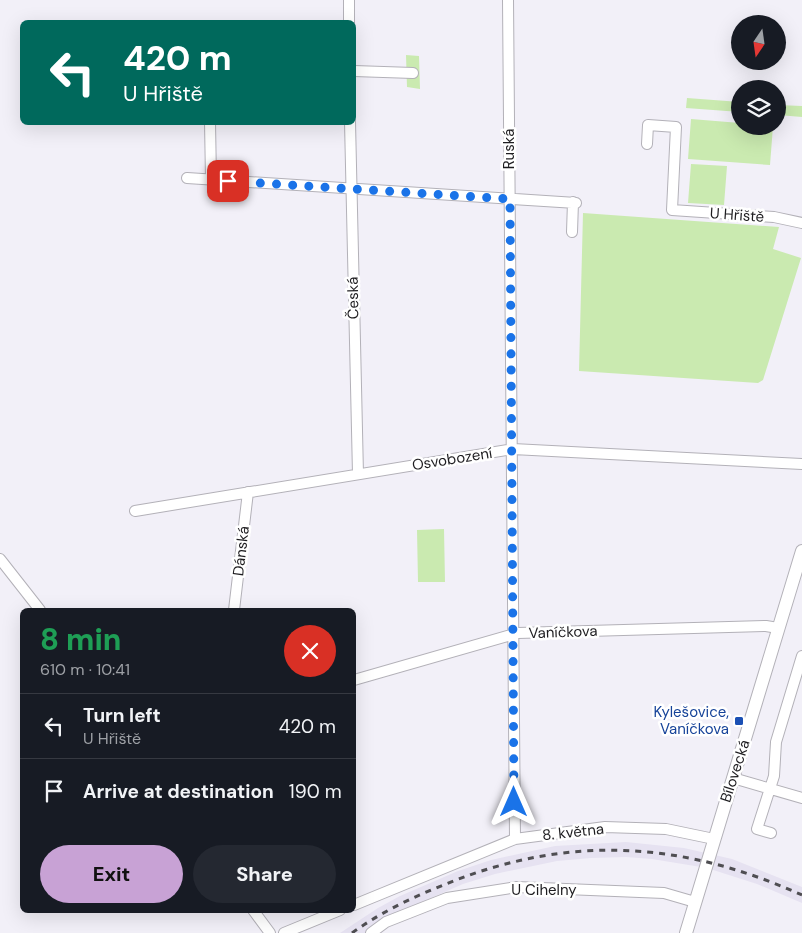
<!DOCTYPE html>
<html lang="en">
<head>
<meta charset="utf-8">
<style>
  body { margin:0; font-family:"DM Sans",sans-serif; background:#242831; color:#f1f3f6; height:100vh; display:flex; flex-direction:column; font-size:19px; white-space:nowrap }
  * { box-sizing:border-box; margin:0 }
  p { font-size:16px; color:#9ea1a6 }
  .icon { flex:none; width:28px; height:28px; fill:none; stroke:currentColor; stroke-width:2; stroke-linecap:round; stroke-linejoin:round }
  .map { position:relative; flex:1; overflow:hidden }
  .details { position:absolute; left:20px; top:608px; width:336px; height:305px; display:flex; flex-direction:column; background:#171b24; border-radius:8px; box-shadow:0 5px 20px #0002 }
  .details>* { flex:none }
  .guide { position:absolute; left:20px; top:20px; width:336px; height:105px; border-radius:8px; box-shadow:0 5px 20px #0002; background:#00695c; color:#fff; overflow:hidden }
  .needle { width:32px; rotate:193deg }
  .buttons { position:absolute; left:731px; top:15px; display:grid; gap:10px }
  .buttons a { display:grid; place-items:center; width:55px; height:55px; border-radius:50%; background:#171b24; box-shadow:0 5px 20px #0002; font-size:25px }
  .pin { position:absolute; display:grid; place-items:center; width:42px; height:42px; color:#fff; margin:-21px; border-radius:10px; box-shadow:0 2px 8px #0006 }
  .me { position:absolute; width:55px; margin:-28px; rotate:0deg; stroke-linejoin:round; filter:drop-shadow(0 0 4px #0008) }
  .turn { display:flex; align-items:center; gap:18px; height:105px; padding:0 20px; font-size:22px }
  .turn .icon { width:65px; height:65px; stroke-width:2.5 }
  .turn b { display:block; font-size:35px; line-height:42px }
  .round { display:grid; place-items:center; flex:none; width:52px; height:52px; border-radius:26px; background:#242831 }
  .summary { display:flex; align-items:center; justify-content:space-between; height:85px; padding:0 20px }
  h1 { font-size:30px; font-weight:800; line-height:38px; color:#1e9e55 }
  .button { display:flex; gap:10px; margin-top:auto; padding:10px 20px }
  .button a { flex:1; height:58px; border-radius:30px; background:#c8a2d5; color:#111; font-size:20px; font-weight:800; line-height:58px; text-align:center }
  .button a+a { background:#242831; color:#f1f3f6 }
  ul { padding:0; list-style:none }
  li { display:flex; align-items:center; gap:15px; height:65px; padding:0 20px; border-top:1px solid #363941 }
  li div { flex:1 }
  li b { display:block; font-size:19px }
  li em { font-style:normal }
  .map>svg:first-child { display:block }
  .built { fill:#e6e2f1 }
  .green { fill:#caeab0 }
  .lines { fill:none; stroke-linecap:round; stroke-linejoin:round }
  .minor-casing { stroke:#b3b1b8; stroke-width:12 }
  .major-casing { stroke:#b3b1b8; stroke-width:14 }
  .minor { stroke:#fff; stroke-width:10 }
  .major { stroke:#fff; stroke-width:12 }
  .rail { stroke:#4f4e52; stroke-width:3; stroke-dasharray:6 6; stroke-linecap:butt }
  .route { stroke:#1a73e8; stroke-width:9; stroke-dasharray:0 16.2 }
  .transit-dot { fill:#1a4fb4; stroke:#fff; stroke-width:2 }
  .labels { text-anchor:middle; stroke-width:5; stroke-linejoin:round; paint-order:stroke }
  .street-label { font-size:15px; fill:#1e1d20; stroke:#fff }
  .transit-label { font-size:15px; fill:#164399; stroke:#fff; text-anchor:end }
</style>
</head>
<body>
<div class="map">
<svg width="802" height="933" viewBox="0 0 802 933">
  <rect width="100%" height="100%" fill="#f2f0f8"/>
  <path class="built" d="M626 842 684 848 732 859 802 887V903L757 884 707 868 652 859 626 857 591 858 557 861 495 874 463 884 431 898 386 920 365 933H340L378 908 400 896 458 871 491 860 555 846Z"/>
  <path class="green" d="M406 55 419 56 420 89 407 87Z
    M687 98 740 102V112L686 108Z
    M778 105 802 106V117L778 115Z
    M691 119 740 123V126H773L770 165 688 159Z
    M691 164 727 166 724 205 688 203Z
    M583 213 779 227 773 249 801 258 763 380 758 383 579 371Z
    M444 529 445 582H418L417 530Z"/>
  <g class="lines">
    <g class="minor-casing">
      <path id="minor" d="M349 0V22
        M508 0 515 839
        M354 71 413 73
        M210 122 211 179
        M350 122 358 474
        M647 144 648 125 676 127 672 210 774 217 802 223
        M187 178 576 203
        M572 232 573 202
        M135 511 513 449 802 464
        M0 559 40 610
        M234 610 248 492
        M354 680 518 633 766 626 778 628
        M733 778 802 798
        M771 833 757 829 774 776 776 742 802 656
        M354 905 515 839 605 827 666 829 714 839
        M253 910 270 933
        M284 933 340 910
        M371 933 386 922 447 898 517 887 664 893 695 902"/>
    </g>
    <g class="major-casing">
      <path id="major" d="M686 933 802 551"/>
    </g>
    <use href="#minor" class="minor"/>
    <use href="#major" class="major"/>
    <path class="rail" d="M352 933C381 912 413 897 446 884 569 834 682 841 802 895"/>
  </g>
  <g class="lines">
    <path class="route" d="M228 181 510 199 514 802"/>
  </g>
  <rect class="transit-dot" x="734" y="716" width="10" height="10" rx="2.5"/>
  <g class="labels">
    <g class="street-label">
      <text transform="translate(509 149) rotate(-90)" y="5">Ruská</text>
      <text transform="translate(737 215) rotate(4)" y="5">U Hřiště</text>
      <text transform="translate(353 298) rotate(-91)" y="5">Česká</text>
      <text transform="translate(452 459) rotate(-9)" y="5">Osvobození</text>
      <text transform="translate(241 551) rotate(-83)" y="5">Dánská</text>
      <text transform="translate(563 632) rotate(-2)" y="5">Vaníčkova</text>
      <text transform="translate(735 771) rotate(-72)" y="5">Bílovecká</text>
      <text transform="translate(573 832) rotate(-6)" y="5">8. května</text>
      <text x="544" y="895">U Cihelny</text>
    </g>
    <g class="transit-label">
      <text x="729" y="717">Kylešovice,<tspan x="729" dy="17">Vaníčkova</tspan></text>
    </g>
  </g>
</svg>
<div class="buttons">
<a><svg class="needle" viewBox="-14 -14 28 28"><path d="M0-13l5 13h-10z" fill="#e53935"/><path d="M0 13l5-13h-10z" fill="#9ea1a6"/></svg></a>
<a><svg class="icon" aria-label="layers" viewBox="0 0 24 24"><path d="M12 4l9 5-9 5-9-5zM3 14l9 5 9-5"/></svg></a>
</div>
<div class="pin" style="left:228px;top:181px;background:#d93025"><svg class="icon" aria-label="arrive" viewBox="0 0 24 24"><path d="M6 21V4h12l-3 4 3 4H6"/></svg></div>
<svg class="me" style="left:514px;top:802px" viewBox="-20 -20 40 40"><path d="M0-17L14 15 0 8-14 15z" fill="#1a73e8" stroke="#fff" stroke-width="4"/></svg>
<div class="guide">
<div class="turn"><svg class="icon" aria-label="left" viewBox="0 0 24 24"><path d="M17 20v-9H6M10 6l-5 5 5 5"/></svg><div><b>420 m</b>U Hřiště</div></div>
</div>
<section class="details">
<div class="summary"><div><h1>8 min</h1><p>610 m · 10:41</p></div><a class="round" style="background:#d93025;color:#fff"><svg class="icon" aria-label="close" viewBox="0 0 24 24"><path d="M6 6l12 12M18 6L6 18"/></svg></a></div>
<ul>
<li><svg class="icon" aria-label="left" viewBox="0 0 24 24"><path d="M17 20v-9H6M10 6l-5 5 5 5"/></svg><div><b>Turn left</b><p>U Hřiště</p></div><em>420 m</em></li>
<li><svg class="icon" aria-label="arrive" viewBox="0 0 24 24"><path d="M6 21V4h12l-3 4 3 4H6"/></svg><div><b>Arrive at destination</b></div><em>190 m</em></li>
</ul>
<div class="button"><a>Exit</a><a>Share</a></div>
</section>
</div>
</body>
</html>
